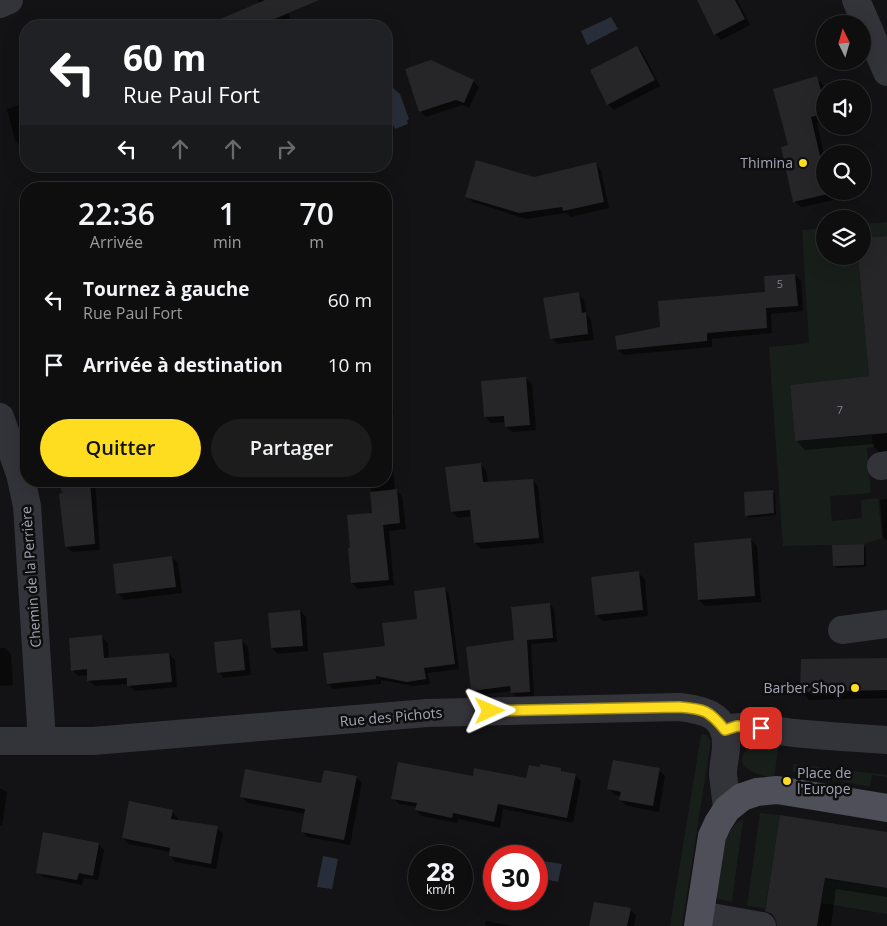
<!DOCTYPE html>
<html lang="fr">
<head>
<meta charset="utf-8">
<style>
  body { margin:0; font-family:"Open Sans",sans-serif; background:#1c1c1d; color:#f1f3f6; height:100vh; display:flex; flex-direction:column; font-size:19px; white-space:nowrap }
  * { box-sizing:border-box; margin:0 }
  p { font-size:16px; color:#9b9c9e }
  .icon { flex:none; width:28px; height:28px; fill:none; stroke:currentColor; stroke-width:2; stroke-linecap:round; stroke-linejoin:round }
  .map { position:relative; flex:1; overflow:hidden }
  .details { position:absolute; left:20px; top:182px; width:372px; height:305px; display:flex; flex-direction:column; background:#0e0e0f; border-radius:20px; box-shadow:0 5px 20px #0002,0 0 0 1px #2e2e2f }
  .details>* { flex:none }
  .banner { position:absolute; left:20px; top:20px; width:372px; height:152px; border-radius:20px; box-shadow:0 5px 20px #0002,0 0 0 1px #2e2e2f; background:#202124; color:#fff; overflow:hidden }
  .needle { width:32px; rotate:355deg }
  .buttons { position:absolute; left:816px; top:15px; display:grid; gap:10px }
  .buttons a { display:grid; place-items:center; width:55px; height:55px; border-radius:50%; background:#0e0e0f; box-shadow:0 5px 20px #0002,0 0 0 1px #2e2e2f; font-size:25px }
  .speed { position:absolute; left:408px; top:845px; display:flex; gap:10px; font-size:25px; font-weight:700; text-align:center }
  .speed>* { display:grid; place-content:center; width:65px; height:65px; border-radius:50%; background:#0e0e0f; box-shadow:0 5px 20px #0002,0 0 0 1px #2e2e2f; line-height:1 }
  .speed small { font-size:12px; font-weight:400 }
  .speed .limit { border:8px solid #d22; background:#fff; color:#111 }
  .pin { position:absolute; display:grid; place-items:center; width:42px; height:42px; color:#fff; margin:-21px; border-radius:10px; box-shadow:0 2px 8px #0006 }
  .me { position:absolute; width:55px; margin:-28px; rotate:89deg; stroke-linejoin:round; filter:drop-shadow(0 0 4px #0008) }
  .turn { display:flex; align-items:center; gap:18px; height:105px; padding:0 20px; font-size:22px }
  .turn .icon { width:65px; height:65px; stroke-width:2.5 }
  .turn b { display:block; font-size:35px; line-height:42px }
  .lanes { display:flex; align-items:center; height:48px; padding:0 20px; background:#0003; justify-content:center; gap:25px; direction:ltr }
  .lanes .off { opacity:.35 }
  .eta { display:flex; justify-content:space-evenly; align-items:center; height:85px; text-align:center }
  .eta b { font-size:30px; font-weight:600; line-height:35px }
  .action { display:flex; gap:10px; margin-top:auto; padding:10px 20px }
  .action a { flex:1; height:58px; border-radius:30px; background:#fedd21; color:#111; font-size:20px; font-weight:600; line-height:58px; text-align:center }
  .action a+a { background:#1c1c1d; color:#f1f3f6 }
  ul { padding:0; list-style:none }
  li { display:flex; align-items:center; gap:15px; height:65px; padding:0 20px }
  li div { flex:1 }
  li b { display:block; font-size:19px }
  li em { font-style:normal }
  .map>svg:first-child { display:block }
  .green { fill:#181f1b }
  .water { fill:#282e39 }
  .shadow { fill:#0007 }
  .building { fill:#262528 }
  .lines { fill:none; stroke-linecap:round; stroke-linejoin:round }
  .minor { stroke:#33333a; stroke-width:28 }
  .major { stroke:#4f4f59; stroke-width:28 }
  .route-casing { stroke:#a59015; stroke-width:12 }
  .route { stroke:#fedd21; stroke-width:9 }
  .poi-dot { fill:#fedd21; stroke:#0e0e0f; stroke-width:2 }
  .labels { text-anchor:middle; stroke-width:5; stroke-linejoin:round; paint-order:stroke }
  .number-label { font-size:11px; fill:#838492 }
  .poi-label { font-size:14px; fill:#a3a5b6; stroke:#0e0e0f; text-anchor:end }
  .street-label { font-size:14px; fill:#a3a5b6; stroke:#0e0e0f }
</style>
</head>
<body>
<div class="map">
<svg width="887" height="926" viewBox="0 0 887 926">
  <rect width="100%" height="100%" fill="#131214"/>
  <path class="green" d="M887 222V236L863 238V224Z
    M825 228V256H858L869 376 790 385 795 441 872 435 873 447 867 448 871 493 830 496 832 521 862 518 861 500 878 498 882 538 864 544 783 546 769 347 809 343 802 230Z
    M701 734 707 735 711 741 682 926H670Z
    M761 742 779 743 774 778C768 777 761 776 755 773 732 763 743 748 761 742Z
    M793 764 887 775V777L872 775 870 787 793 772Z
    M760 813 780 815 765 908 747 906Z
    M743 819 732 902 718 899 714 896 722 841 735 824Z
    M825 879 887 888V914L821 903Z"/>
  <path class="water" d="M611 17 618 29 587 45 581 31Z
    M393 88 400 94 409 119 407 120 408 124 395 129 393 125 390 126 386 113V90Z
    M323 856 338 859 332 889 317 887Z
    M536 860 562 864 558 882 536 877Z"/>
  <path class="shadow" d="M258 0H283L291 20 277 26H207L259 4Z
    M698 0H737L750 25 721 40 715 34Z
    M637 47 643 53 660 86 614 110 608 104Z
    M816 78 822 84 825 93V120L817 123 825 160V191H832L834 200 801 207 794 201 790 146Z
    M473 81 479 87 469 108 462 105 426 117 420 111Z
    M26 103V146L21 147 15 141 7 109Z
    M595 164 601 170 609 208 571 217 566 213 526 219 473 202 466 196Z
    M887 238V455L884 456 874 447V444L805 450 796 440 871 377 862 256Z
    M795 275 801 281 803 311 771 314 772 333 712 339V347L624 355 618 350 662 328 766 294Z
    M578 294 584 300 587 315 591 319 594 340 558 344 551 338Z
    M386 373 390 377 394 414H388L395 490 402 496 406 529 389 531 394 585 358 589 352 583 351 549 373 514 370 481H386Z
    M525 378 532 384 536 430 512 432 506 426V422L491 423 485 417Z
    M480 464 486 470 488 483 532 480 538 486 544 543 481 549 475 543 472 516 458 518 452 512 446 468Z
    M60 481H95L100 550 72 552 66 546 63 494Z
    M772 491 775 494 776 515 749 518 747 515Z
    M887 499V540H886L883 537 880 500Z
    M751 540 757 546 761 602 705 606 699 600Z
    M863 545 866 548V567L837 568 834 565Z
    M172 557 178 563 182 593 124 600 118 593Z
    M638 573 645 579 648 616 603 621 597 615Z
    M444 588 449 593 459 669 428 673 430 684 413 686 381 680V684L333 689 328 684 386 647 419 620Z
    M550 604 554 609 557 642 531 644 534 696 516 697 512 691 477 695 472 691Z
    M300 611 306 617 308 651 278 654 272 648Z
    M102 637 108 643 109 659 169 654 175 660 177 687 135 691 128 684 95 686 88 680V675L78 676 72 670Z
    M242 641 248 647 251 675 224 678 218 672Z
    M0 648H5L11 654 13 685 0 686Z
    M887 659V698L809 700 802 692Z
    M541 769H561L564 773 575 775 581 781 573 823 503 809 500 828 458 819 457 823 422 816 416 810 417 807 399 804 393 798 474 777 527 780Z
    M659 770 665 776 659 812 627 806 621 800 622 796 615 795 609 788Z
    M356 777 362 783 350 845 308 837 302 831 306 814 248 803 242 797Z
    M0 788 7 792 2 826H0Z
    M172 812 178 818V821L217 828 223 834 216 869 176 862 170 856 171 852 129 844 123 838Z
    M887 833V897L836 889 831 926H778V922L766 910Z
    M99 844 104 850 98 880 84 878 82 885 43 877 38 872Z
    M630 910 636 915 634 926H591Z
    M486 921 512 926H485Z"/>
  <path class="building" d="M265 0H319L258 26H204Z
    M697 0H735L745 19 714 35Z
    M637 46 655 80 607 105 590 70Z
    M431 60 474 80 464 103 456 100 419 112 405 69Z
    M817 76 825 106V113L811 117 825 178V191H828V194L793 202 781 147 788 145 773 89Z
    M476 160 534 177 596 162 604 202 563 211 562 207 519 213 465 197Z
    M887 236V433L795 441 790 385 869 376 858 256H862V238Z
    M795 274 798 306 766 308 767 328 707 333V341L617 350 615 336 660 327 658 301 765 292 764 276Z
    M579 292 582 313 586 312 588 334 550 339 543 298Z
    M526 377 530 425 505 427 504 416 484 417 481 381Z
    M481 463 483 482 533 479 539 538 474 543 470 510 451 512 445 467Z
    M59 481H90L95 544 65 547 59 494 62 493Z
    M397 489 400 523 383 525 389 580 351 583 348 548H350L347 515 372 513 370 492Z
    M773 490 774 513 745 516 744 492Z
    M751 538 755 596 698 600 694 543Z
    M864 544V565L833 566 832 545Z
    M172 556 176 587 116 594 113 564Z
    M639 571 643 610 595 615 591 577Z
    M445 587 455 664 424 668 426 679 407 682 376 676V679L327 684 323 653 385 646 382 623 417 619 414 591Z
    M550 603 553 638 527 640 530 692 511 693 510 686 471 691 466 647 514 640 511 607Z
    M300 610 303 646 271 648 268 613Z
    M102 635 104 658 169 653 172 682 127 686V678L87 681V669L71 671 69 638Z
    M242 639 245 670 217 673 214 642Z
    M887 658V690L800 692 801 659Z
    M613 760 660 768 653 806 619 800 621 792 607 789Z
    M398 762 473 776 474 768 526 778 529 765 540 767V764L561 768V771L576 774 567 818 498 804 494 822 453 813 452 818 415 810 417 803 391 799Z
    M245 769 321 783 324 770 357 776 344 840 301 832 305 809 240 797Z
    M129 801 173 810 171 819 218 826 211 864 169 856 170 848 122 838Z
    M780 815 887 832V888L825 878 817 926H777L776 920 772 914 765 911Z
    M43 832 99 843 93 876 79 873 77 880 36 873Z
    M594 902 631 908 627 926H589Z"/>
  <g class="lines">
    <path class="minor" d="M856 0 887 72
      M0 4 9 0
      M0 417 20 474 27 506 42 741
      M881 466 887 465
      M842 630 887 624
      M725 730C747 722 771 731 794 733 825 736 856 738 887 740
      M0 741H93L427 713 679 707C705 710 727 715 726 746 726 755 723 764 723 774 724 785 726 797 727 809
      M700 915 762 926"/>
    <path class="major" d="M698 926 712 836 718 823 727 809 742 797 757 792 777 790 887 808"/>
  </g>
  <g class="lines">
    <g class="route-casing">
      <path id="route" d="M490 711 679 707C704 709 709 710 725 730L737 726 761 728"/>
    </g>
    <use href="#route" class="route"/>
  </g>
  <g class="poi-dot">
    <circle cx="803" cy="163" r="5"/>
    <circle cx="855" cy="688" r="5"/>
    <circle cx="787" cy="781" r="5"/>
  </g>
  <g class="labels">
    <g class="number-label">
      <text x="780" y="288">5</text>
      <text x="840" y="414">7</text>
    </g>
    <g class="poi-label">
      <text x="793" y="168">Thimina</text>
      <text x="845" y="693">Barber Shop</text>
      <text x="797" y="778" text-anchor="start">Place de<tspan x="797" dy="16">l'Europe</tspan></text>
    </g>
    <g class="street-label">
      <text transform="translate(31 577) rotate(-94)" y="5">Chemin de la Perrière</text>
      <text transform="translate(391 717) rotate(-5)" y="5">Rue des Pichots</text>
    </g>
  </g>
</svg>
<div class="buttons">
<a><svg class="needle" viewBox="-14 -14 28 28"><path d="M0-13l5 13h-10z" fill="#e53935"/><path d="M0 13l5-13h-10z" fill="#9b9c9e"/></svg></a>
<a><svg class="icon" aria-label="sound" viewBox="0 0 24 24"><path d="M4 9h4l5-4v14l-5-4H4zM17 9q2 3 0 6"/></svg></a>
<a><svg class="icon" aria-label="search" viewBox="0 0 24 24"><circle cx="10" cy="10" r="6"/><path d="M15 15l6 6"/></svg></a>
<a><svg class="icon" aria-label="layers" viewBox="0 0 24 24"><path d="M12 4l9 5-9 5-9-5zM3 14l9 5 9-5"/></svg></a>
</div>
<div class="speed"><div>28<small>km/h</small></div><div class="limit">30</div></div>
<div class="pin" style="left:761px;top:728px;background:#d93025"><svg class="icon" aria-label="arrive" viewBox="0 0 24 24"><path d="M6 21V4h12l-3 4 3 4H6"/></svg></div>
<svg class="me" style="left:490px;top:711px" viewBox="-20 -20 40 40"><path d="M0-17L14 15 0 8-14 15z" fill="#fedd21" stroke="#fff" stroke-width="4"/></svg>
<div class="banner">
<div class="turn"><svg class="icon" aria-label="left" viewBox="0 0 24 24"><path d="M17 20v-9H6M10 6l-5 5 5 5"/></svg><div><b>60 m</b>Rue Paul Fort</div></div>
<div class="lanes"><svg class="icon" aria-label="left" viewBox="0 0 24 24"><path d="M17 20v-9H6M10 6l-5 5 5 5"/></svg><svg class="icon off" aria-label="ahead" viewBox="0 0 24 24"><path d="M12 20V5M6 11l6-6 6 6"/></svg><svg class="icon off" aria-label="ahead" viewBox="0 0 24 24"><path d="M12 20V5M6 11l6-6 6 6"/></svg><svg class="icon off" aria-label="right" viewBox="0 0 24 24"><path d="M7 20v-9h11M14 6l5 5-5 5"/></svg></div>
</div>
<section class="details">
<div class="eta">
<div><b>22:36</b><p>Arrivée</p></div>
<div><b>1</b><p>min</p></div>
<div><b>70</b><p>m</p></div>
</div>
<ul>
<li><svg class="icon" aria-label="left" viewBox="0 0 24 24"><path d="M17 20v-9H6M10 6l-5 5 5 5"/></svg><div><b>Tournez à gauche</b><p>Rue Paul Fort</p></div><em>60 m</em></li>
<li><svg class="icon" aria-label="arrive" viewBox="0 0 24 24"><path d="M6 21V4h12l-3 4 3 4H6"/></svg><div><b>Arrivée à destination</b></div><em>10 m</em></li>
</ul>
<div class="action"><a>Quitter</a><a>Partager</a></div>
</section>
</div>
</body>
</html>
